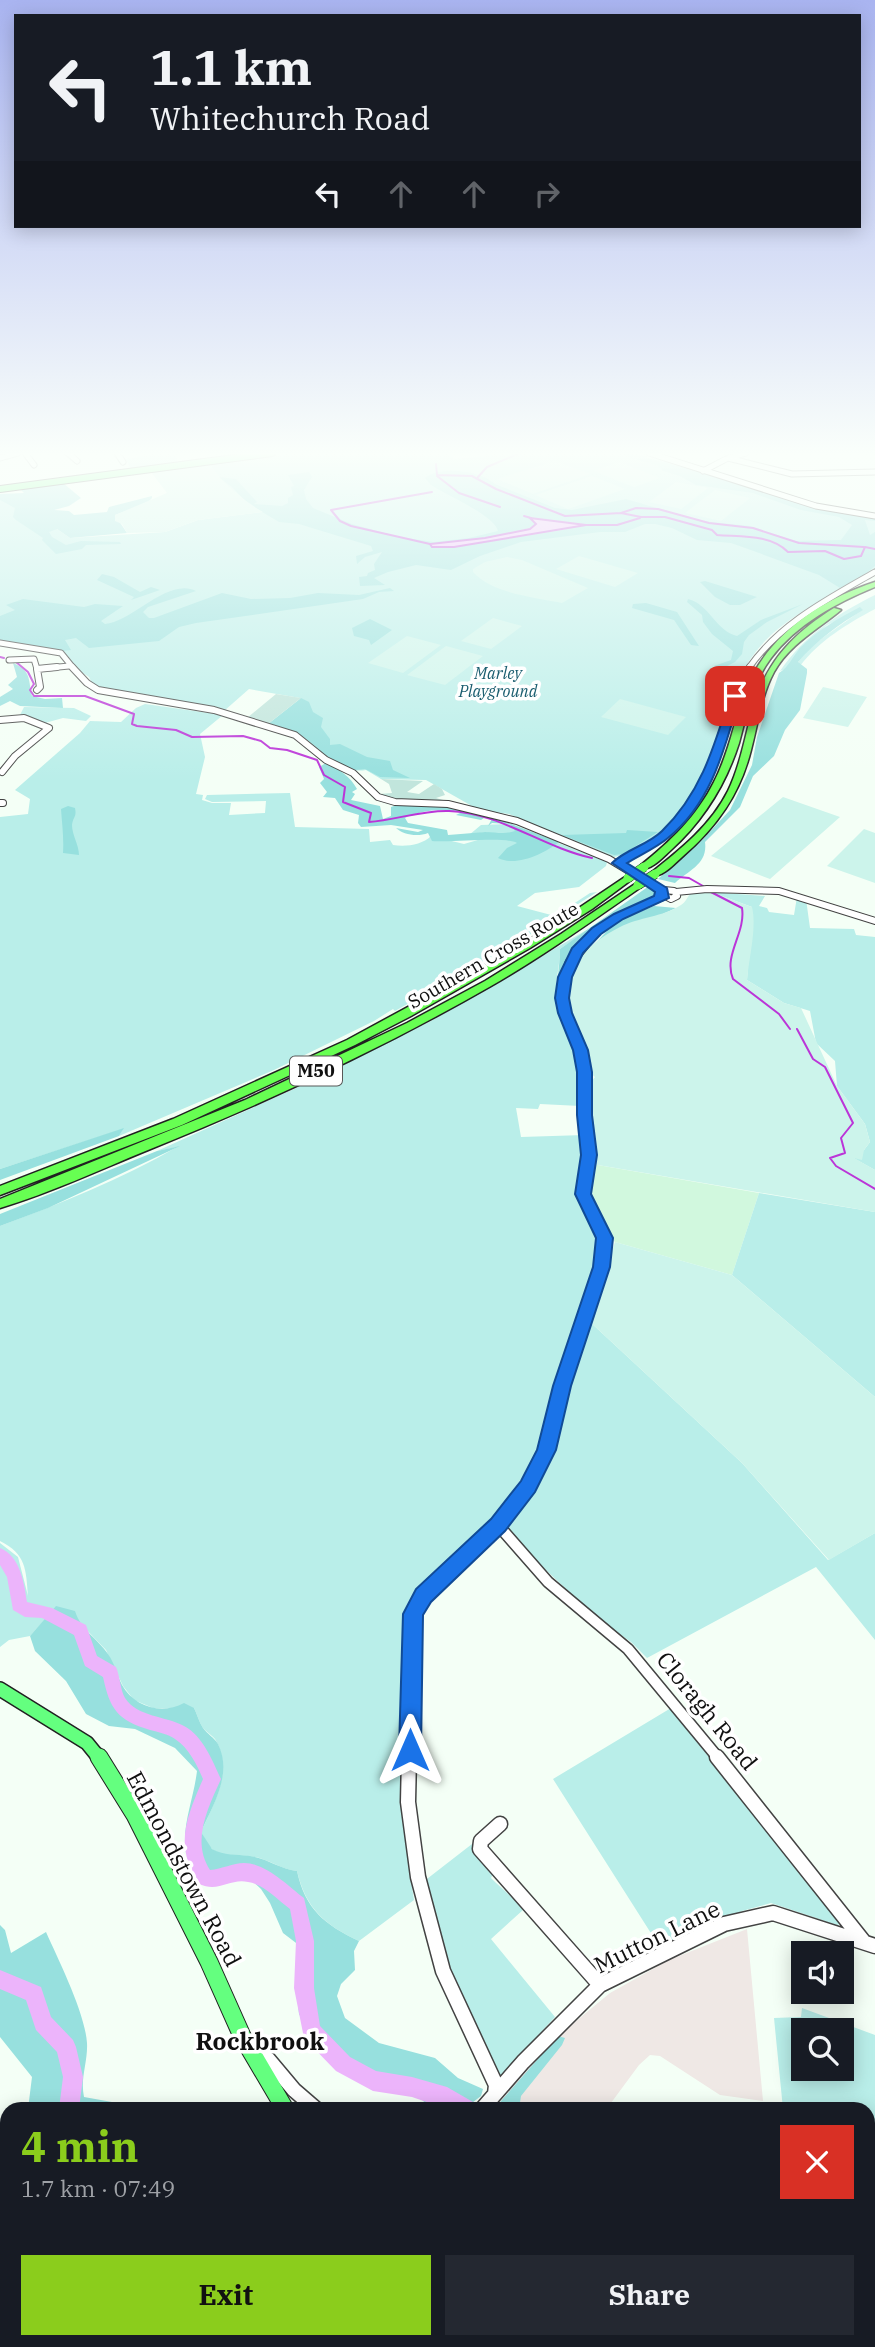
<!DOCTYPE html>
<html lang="en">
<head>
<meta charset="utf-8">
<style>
  body { margin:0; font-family:"IBM Plex Serif",serif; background:#242831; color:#f1f3f6; height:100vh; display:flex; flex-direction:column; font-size:26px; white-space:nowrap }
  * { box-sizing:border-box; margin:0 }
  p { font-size:23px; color:#9ea1a6 }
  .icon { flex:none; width:38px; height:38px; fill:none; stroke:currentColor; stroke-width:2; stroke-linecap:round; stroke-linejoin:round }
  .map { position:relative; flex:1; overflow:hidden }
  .side { position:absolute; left:0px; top:2102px; width:875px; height:247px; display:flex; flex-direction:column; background:#171b24; border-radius:21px 21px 0 0; box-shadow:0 4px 18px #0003 }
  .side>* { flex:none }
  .hud { position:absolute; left:14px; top:14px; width:847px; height:214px; border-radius:0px; box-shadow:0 4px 18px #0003; background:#171b24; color:#f1f3f6; overflow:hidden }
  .tools { position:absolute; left:791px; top:1941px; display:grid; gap:14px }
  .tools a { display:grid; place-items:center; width:63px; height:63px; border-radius:0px; background:#171b24; box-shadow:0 4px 18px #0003; font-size:35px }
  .pin { position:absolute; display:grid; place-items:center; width:60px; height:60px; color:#fff; margin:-30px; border-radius:14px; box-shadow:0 4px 10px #0006 }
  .me { position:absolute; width:77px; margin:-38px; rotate:0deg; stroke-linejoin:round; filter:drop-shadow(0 0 5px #0008) }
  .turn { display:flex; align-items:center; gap:24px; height:147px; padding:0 21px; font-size:32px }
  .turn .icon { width:91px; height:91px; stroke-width:2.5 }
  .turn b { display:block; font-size:49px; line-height:60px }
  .lanes { display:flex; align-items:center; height:66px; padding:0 21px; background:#0003; justify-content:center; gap:35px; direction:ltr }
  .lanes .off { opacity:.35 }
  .round { display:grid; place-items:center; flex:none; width:74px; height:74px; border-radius:0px; background:#242831 }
  .summary { display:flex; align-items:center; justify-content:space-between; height:119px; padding:0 21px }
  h1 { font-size:42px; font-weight:800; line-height:52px; color:#8bcd1c }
  .button { display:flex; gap:14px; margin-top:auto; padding:14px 21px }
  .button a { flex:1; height:80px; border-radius:0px; background:#8bcd1c; color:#111; font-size:28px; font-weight:800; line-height:80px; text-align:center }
  .button a+a { background:#242831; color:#f1f3f6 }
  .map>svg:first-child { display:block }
  .industrial { fill:#efe8e5 }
  .farmland { fill:#d1f8de }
  .green { fill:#b9eee9; fill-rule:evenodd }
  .forest { fill:#97e0de; fill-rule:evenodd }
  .cemetery { fill:#c1e5dc }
  .pitch { fill:#ccf4eb }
  .water { fill:#ecb4fb; stroke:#bb35d8; stroke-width:2 }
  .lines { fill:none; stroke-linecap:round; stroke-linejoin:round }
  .stream { stroke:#bb35d8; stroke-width:2 }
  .river { fill:#ecb4fb; fill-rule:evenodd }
  .minor-far4-casing { stroke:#434343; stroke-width:7 }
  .minor-far3-casing { stroke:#434343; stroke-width:8 }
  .minor-far2-casing { stroke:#434343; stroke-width:11 }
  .minor-far1-casing { stroke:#434343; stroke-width:13 }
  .minor-casing { stroke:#434343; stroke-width:17 }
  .major-far2-casing { stroke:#212121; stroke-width:8 }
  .major-far1-casing { stroke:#212121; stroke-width:16 }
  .major-casing { stroke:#212121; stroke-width:19 }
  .highway-casing { stroke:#212121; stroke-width:3 }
  .minor-far4 { stroke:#fff; stroke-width:5 }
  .minor-far3 { stroke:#fff; stroke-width:6 }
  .minor-far2 { stroke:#fff; stroke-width:9 }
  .minor-far1 { stroke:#fff; stroke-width:10 }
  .minor { stroke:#fff; stroke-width:14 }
  .major-far2 { stroke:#64ff7f; stroke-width:6 }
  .major-far1 { stroke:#64ff7f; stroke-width:13 }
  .major { stroke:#64ff7f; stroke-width:17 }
  .highway { fill:#67ff52; fill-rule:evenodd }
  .highway-bridge-casing { stroke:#212121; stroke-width:10; stroke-linecap:butt }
  .highway-bridge { stroke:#67ff52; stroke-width:9 }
  .route { fill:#1a73e8; stroke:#114b97; stroke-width:2 }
  .labels { text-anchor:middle; stroke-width:7; stroke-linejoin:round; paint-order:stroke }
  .far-park-label { font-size:16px; font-style:italic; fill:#1a5d6f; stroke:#fff }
  .shield { fill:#fff; stroke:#585858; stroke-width:2 }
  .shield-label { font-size:18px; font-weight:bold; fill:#101010 }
  .street-label { font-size:19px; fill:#101010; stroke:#fff }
  .near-street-label { font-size:23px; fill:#101010; stroke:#fff }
  .near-neighbourhood-label { font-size:24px; font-weight:bold; fill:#101010; stroke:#fff }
</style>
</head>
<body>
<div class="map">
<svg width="875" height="2347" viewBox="0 0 875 2347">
  <rect width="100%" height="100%" fill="#f4fff6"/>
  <path class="industrial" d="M747 1929 763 2101 720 2095 660 2056 650 2055 639 2065 608 2107 611 2109H497L505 2093 558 2036 610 1993 669 1960Z"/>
  <path class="farmland" d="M592 1164 759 1193 732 1275 615 1242 605 1231 587 1194Z"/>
  <path class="green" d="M163 453H176L177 463 131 469 126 459Z
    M296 453H450L454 459 487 456 489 453H622L647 456V458L659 459 820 508 875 517V569C808 613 754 622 727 709L720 711 717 716 723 723C712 759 699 802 668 827 655 838 637 847 622 855L614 857 509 814 479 810 426 780 381 779 366 770C337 775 320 747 298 734L300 698 249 689 224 711 94 687 89 677 74 667 63 651 0 641V497L16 501 70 538 165 532 198 520 262 512C245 501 219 482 210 464Z
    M875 595V609C847 624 820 640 800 666L798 662 811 646 862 610 827 625 786 669 780 671C805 635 837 614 875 595Z
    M145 704 223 715 200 734 205 757 196 794 203 795 202 800 212 803H231L229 815 265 813 266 801 212 802 205 799 207 795 290 793 295 827 369 829 370 842 390 840 393 845C406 847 422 845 431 836L464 844 495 835 485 832 469 835 481 825 510 824 607 862 606 866 579 887 535 893 517 906 555 916 590 893 597 892 523 939 395 1011 393 1009 374 1021 274 1070 119 1136 123 1129 0 1169V817L28 814 30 799 15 790 80 733 90 721 121 722 136 708Z
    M24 707 74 708 91 716 86 721 63 718 45 723 20 715Z
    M711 892 765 896 759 906 767 908 769 912 794 915 797 897 806 899 810 928 854 929 856 935 875 937V1170L848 1155 864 1150 870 1142 865 1124 837 1086 835 1061 816 1043 810 1011 784 1003 747 980 752 907Z
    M595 925 560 949C560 966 555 980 556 997 556 1015 569 1030 576 1047 583 1064 580 1087 580 1106L540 1104 538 1109 516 1108 521 1137 584 1135 585 1170 578 1191 599 1242 594 1273 531 1472 498 1514 416 1592 405 1618C402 1713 399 1806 414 1900L359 1941C325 1925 306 1909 297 1871 279 1869 266 1857 248 1856 237 1855 226 1857 215 1851 208 1847 205 1839 201 1832 214 1803 234 1771 215 1739 212 1735 206 1732 203 1728 199 1722 197 1714 194 1708H153L134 1700 123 1686 106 1650 79 1622 48 1616 30 1636 9 1640 0 1647V1543L18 1557 28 1596C26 1569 26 1554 0 1541V1226C59 1204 122 1179 177 1147L157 1151 294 1089 431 1021Z
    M759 1193 875 1212V1397L732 1275Z
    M589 1321 742 1463 828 1560 875 1533V1640L816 1567 647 1658 631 1642 597 1618 516 1542 508 1529V1524L532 1488 551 1452 566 1387Z
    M671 1708 689 1732 843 1923 837 1925 771 1903 742 1911 661 1949 553 1779Z
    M472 1844 495 1870 491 1878C502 1889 513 1897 523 1910L491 1939 555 2017 500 2077 455 1986 423 1882Z
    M802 2008 875 2035V2145H868V2109H783L774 2018 801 2017ZM842 2030V2068H803V2030Z
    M383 2342H702L703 2347H385Z"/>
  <path class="forest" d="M622 453 647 456V458L728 479 820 508 875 517V521L865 520 870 535 875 532V566L861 578 840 588 819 575 748 549 731 543 697 540 672 528 655 524H645L625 532H600L521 542 480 556 451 570 416 565 388 572 374 578 385 585 360 586 359 577 367 576 368 573 375 570 374 564 382 552 365 557 357 564 356 556 373 551 371 546 299 524 279 522 247 503 232 487 218 477 236 479 257 502 254 504 282 506 288 503V498L293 495 291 487 294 486 288 475 309 472 312 477 304 490 306 499 313 508 352 524 399 537 434 542 469 538 498 531C494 515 448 496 431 485L425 478C441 465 481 471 495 484L555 508 572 510 626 499 701 521 750 526 796 541 841 540 852 525 839 517 801 510 753 493 696 485 680 476 663 471 657 465 631 458ZM552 520 581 524 563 530 454 547 430 544 485 538 530 528 537 524 536 522Z
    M63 483 81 498 69 506 54 510 69 511 74 515 107 512 109 507 152 496V498L147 503 115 515 127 533 70 538 57 529 49 532 52 537 66 545 81 541 120 542 121 544 86 545 82 549 56 554 42 540 43 538 16 520 13 517 15 508 0 500V494L24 493 20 489Z
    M102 574 114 577 140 592 151 587 160 590 131 600 134 597 97 580Z
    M705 581 757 597 740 605H730L715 597 700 582Z
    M390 588 394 591 379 592 363 599 196 623 179 627 159 641 89 648 76 638 65 640 71 650 63 651 0 641V616L15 610 6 605 23 599 84 607 95 604 123 606 101 621 105 624C132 622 168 577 196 591L148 607 143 612 149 618H154L222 593 251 599 290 598 318 593 359 595Z
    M688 599C709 604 716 631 737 636L761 620 803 604 767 622 749 635 744 642 742 654 735 662 723 668 714 666 731 660 733 651 712 634 703 622 702 615 687 602Z
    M646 603 677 612 699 646 691 645 674 620 632 608 633 604Z
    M860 607 863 610C838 625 817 640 798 662L807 669V673L800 710 785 730 774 756 753 776 740 807 705 842C708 864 689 870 675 883L658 879 703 839 730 810 752 765 757 737 779 673C789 667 793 656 800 648 817 630 839 618 860 607Z
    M370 619 392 630 371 645 369 640 354 636 352 628Z
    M13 663C32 671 28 680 32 696L45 699 62 698 63 708 20 706 10 701 0 706V697L13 689 8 685 17 677Z
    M301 698 309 702 313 712 323 718 321 727 330 739V745L340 744 367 757 390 761 393 770 410 778 380 777 365 769C337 775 320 745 299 735 290 730 278 728 268 724Z
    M326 763C339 769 350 776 357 789L352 792 355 794 351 800 380 806 383 819 391 816V807L394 806 440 805 487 816 481 820 456 815 460 813C446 807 418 811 405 818L408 823 447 830 448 835C461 834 473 833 485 832 497 832 503 835 515 831L510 824 492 823 488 826 493 817 559 842C544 854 516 867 498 858L507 848 517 843C504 836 453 843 432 841L428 833C418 837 403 835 396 828L418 832 423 830 391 825 361 827 358 823 359 815 343 810 335 798 323 797 327 792 320 783 324 779 319 767Z
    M68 806 75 808C77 817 73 817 72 825 72 835 79 845 79 855L63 853C64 838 62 824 61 809Z
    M627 830 658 832 623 854 614 855 562 835 626 833Z
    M649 886 655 890V897L613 916 587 936 573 952 568 960 562 1011 572 1041C547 999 559 992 560 949Z
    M654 906 676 908 594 945 615 922Z
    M124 1128 119 1136 0 1180V1169Z
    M180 1146 48 1208 0 1226V1214L157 1151Z
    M56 1606 75 1611C81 1630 97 1638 108 1654 115 1664 117 1675 122 1685 134 1707 162 1715 184 1703L194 1708C197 1714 199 1722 203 1728 207 1734 214 1737 218 1744 233 1774 213 1805 201 1832L212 1849C225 1856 235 1854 250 1856 267 1858 280 1869 297 1871 305 1909 325 1925 359 1941L354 1951 355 1970 341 1984 337 1996 345 2018 379 2043 435 2058 458 2078 483 2089 481 2096 464 2109H430L419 2096 405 2090 393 2079 346 2069 331 2061 318 2047 299 2014 297 1994 302 1970 300 1946 283 1933 270 1903 261 1889 246 1875C232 1876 223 1884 209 1885 167 1853 192 1813 197 1771L175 1748 135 1729 109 1726 86 1714 66 1681 35 1651 30 1636Z
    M0 1925 5 1930 11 1953 46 1932C59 1961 85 2013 87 2043 88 2062 80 2078 84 2097L112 2102 115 2109H28L32 2077 0 2037Z
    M558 2036 565 2038 562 2045 521 2096 519 2109H494Z
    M7 2142V2342H83L89 2347H0V2144Z
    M650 2342H753L755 2347H653Z"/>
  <path class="cemetery" d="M276 694 301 698 268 724 247 718Z
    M381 779 423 781 407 792 419 794 434 784 442 789 445 795 436 798 443 800 441 801 395 800 379 794 392 793 389 784Z"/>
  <path class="pitch" d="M555 461 590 474 533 494 497 479Z
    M619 462 660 478 634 487 593 471Z
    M210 464C218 480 247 503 263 512L198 520 165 532 127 533 122 524 115 521V515L167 493 151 472Z
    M592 476 625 489 568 509 535 495Z
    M676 482 708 488 681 509 649 502Z
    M715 490 750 498 721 521 685 513Z
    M579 556 638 573 615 587 556 569Z
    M507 557 522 560 588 588 562 603C534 597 493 594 473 572V569L485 562Z
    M493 618 522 626 491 649 461 641Z
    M407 636 441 645 403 673 368 663Z
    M446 646 483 656 445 685 407 675Z
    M823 687 867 697 848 727 803 718Z
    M620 699 686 717 668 735 601 717Z
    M783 797 840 817 770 879 711 856Z
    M864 829 875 833V883L827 866Z
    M711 892 752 907C757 928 749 957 747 980L784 1003 801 1008 837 1086 865 1124 870 1142 864 1150 862 1160 854 1158 875 1170V1212L592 1164C593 1143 582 1102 589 1085 590 1082 593 1080 595 1077 587 1071 582 1044 577 1033 554 984 574 950 620 927 639 917 663 917 681 905 686 902 687 897 691 893Z
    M615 1242 732 1275 875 1397V1533L829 1560 742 1463 589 1321Z"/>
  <path class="water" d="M530 518 586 525 454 547H432L430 544 485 538 530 529 536 524Z"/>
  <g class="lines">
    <path class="stream" d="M436 464 437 475 472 476 496 489 565 516 621 513 641 517H665L712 530 717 535C741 537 770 534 788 552L825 551 844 559 861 556 865 547 875 549
      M437 476 459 493 500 507
      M478 477 487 467 520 453
      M621 513 636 508 658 509 709 523 753 528 799 543 864 547
      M524 516 531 518
      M586 525H617L640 518
      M430 544 351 526 340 521 331 510 432 492
      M0 657 4 658
      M16 662 28 672 34 684 30 690 34 696H85L134 714 132 724 137 726 176 730 192 737 243 736 261 741 270 748 287 750 317 760 324 775 345 787 343 802 371 813 369 822C396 820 422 810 449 811 501 813 542 847 592 858
      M669 876 689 878 703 886
      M707 890 742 908C746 933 723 955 733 979L779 1014 790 1029
      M797 1029 813 1059 825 1067 853 1123 841 1138 845 1153 830 1158 836 1166 875 1189"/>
    <path class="river" d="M0 1548C20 1556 24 1582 27 1602L52 1608 86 1625 97 1656 116 1667C120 1676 120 1689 125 1698 137 1717 166 1716 184 1726 203 1736 212 1760 221 1779 208 1808 191 1841 210 1870 222 1869 233 1863 244 1863 266 1863 288 1886 304 1898L314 1941V1988L320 2026 350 2057 376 2071 412 2077 447 2087 473 2102 476 2109H447L412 2097 373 2091 336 2071 304 2038 294 1988 296 1941 290 1909C278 1900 263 1884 248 1882 230 1878 219 1893 199 1884 174 1845 186 1819 203 1779 197 1765 189 1748 175 1739 168 1734 158 1732 150 1730 117 1720 110 1709 103 1677L85 1666 74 1635 42 1618 25 1617 13 1610 7 1577 0 1565Z
      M0 1970 41 1987 51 2017 73 2040 76 2047 83 2077 79 2109H59L63 2077 57 2052 36 2030 26 2000 0 1989Z
      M7 2285V2310L0 2307V2288Z
      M13 2342H36L38 2347H15Z
      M561 2342H584L586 2347H563Z"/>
    <g class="minor-far4-casing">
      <path id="minor-far4" d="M25 453 34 465
        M68 453 77 461
        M117 453 123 462
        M649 453 816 506 875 516
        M0 458 18 453
        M728 458 792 474 875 472
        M703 471 728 458 746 453
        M0 643 61 653 74 669
        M9 660 34 659 37 669
        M38 669 69 666
        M748 669C780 623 828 599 875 572"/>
    </g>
    <g class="minor-far3-casing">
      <path id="minor-far3" d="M72 667 87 683 98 690 214 710 295 735 326 760 353 773 378 797 395 802 448 804 517 821 609 859 662 891
        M37 690 40 687 37 669 57 667
        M0 720 24 718 49 728 15 756 2 772
        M0 803H3
        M618 863C633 854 651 846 665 835 711 797 725 732 743 677L750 667
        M664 890 674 891 677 896 671 899 660 893Z
        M676 892 707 889 779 891 875 921
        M583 946C603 920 634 909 663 897"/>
    </g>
    <g class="minor-far2-casing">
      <path id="minor-far2" d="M585 944 570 963 562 987 565 1013 581 1050 585 1072 584 1115 589 1155 583 1194 604 1238V1252L591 1301"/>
    </g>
    <g class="minor-far1-casing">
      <path id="minor-far1" d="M498 1525 548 1582 628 1649 719 1759
        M409 1759 412 1621 424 1596 498 1525 521 1497 547 1450 562 1386 591 1300"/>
    </g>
    <g class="minor-casing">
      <path id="minor" d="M409 1757 408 1802 418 1877 443 1971 496 2085 495 2094
        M717 1757 864 1942
        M500 1824 481 1841 480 1849 600 1985
        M255 2059H268L294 2090 316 2109
        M482 2109 523 2062 600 1985 724 1924 773 1913 875 1946
        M219 2347 232 2342"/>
    </g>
    <g class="major-far2-casing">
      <path id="major-far2" d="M0 489 272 453"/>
    </g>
    <g class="major-far1-casing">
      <path id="major-far1" d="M0 1689 87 1743 100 1759"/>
    </g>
    <g class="major-casing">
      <path id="major" d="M99 1757 135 1815 209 1962 242 2036 285 2109
        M374 2342 376 2347"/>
    </g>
    <g class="highway-casing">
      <path id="highway" d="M875 582V587C836 603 797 624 771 658 752 683 747 714 739 743 726 784 703 821 671 850 663 857 652 870 641 869V865C670 842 697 816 714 782 729 753 734 722 745 692 766 636 820 600 875 582Z
        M834 608 841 610C817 630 790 644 774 672 761 696 758 724 751 750 740 794 717 827 682 857 674 864 663 877 652 876V872C681 849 711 825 728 791 739 768 744 743 750 719 763 666 788 637 834 608Z
        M628 875 631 876V880L592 909 530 948 411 1016 355 1045 182 1125 0 1195V1186L173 1119 347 1040 502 956 564 918Z
        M638 882 641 883V887C592 921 543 956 491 986 381 1049 265 1103 148 1150 99 1170 50 1193 0 1208V1199L245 1100 407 1023 485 981 561 934Z"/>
    </g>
    <use href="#minor-far4" class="minor-far4"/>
    <use href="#minor-far3" class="minor-far3"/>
    <use href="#minor-far2" class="minor-far2"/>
    <use href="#minor-far1" class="minor-far1"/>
    <use href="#minor" class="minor"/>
    <use href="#major-far2" class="major-far2"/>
    <use href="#major-far1" class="major-far1"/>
    <use href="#major" class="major"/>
    <use href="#highway" class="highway"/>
    <g class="highway-bridge-casing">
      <path id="highway-bridge" d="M628 878 644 867
        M638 885 655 874"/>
    </g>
    <use href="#highway-bridge" class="highway-bridge"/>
  </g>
  <linearGradient id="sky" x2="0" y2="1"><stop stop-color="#a9b4f0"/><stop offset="0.58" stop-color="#fafffb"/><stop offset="1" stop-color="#fafffb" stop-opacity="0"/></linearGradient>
  <rect width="875" height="782" fill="url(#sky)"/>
  <path class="route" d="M735 693 740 696C725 747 712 803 668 838 656 848 640 855 627 863L667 888 669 898 623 919 601 934 583 953 572 977 569 998 572 1013 588 1050 592 1072V1115L597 1155 591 1194 613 1238 610 1267 571 1386 556 1450 535 1492 505 1531 431 1602 423 1615 421 1750 418 1757 410 1760 402 1757 399 1750 403 1614 416 1589 491 1519 521 1481 537 1450 553 1386 593 1267 596 1238 575 1194 581 1155 577 1115V1072L573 1050 558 1013 555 998 558 977 572 948 592 928 614 914 654 896 655 892 612 863C626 849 648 845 662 831 701 793 714 747 730 696Z"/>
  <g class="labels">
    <g class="far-park-label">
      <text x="498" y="679">Marley<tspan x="498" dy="18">Playground</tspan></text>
    </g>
    <rect class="shield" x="290" y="1056.5" width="52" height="29" rx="5"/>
    <g class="shield-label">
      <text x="316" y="1077">M50</text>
    </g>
    <g class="street-label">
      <text transform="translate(493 955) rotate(-30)" y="7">Southern Cross Route</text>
    </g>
    <g class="near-street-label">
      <text transform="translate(707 1711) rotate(51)" y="8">Cloragh Road</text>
      <text transform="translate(184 1869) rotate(62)" y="8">Edmondstown Road</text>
      <text transform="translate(657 1937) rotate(-26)" y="8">Mutton Lane</text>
    </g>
    <g class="near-neighbourhood-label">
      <text x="260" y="2050">Rockbrook</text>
    </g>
  </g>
</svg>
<div class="tools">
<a><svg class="icon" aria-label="sound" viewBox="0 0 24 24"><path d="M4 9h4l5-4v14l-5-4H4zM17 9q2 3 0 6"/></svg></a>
<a><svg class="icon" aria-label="search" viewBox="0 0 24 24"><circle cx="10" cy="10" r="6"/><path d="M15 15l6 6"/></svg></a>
</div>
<div class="pin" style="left:735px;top:696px;background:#d93025"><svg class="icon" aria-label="arrive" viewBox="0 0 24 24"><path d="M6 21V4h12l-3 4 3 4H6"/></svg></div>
<svg class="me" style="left:410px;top:1750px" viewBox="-20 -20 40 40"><path d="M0-17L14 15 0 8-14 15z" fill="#1a73e8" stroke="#fff" stroke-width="4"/></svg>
<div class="hud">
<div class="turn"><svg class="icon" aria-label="left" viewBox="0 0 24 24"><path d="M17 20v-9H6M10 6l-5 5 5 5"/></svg><div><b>1.1 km</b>Whitechurch Road</div></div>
<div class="lanes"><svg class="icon" aria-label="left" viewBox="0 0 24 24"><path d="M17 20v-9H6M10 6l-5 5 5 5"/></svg><svg class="icon off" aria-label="ahead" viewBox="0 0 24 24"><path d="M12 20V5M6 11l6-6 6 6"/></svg><svg class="icon off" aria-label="ahead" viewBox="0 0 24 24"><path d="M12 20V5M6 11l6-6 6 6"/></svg><svg class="icon off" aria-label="right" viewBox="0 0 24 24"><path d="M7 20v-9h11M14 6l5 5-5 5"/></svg></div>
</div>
<section class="side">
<div class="summary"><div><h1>4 min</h1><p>1.7 km · 07:49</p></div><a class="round" style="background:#d93025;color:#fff"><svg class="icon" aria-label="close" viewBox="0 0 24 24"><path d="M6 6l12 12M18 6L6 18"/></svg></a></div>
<div class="button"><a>Exit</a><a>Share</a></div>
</section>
</div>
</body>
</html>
